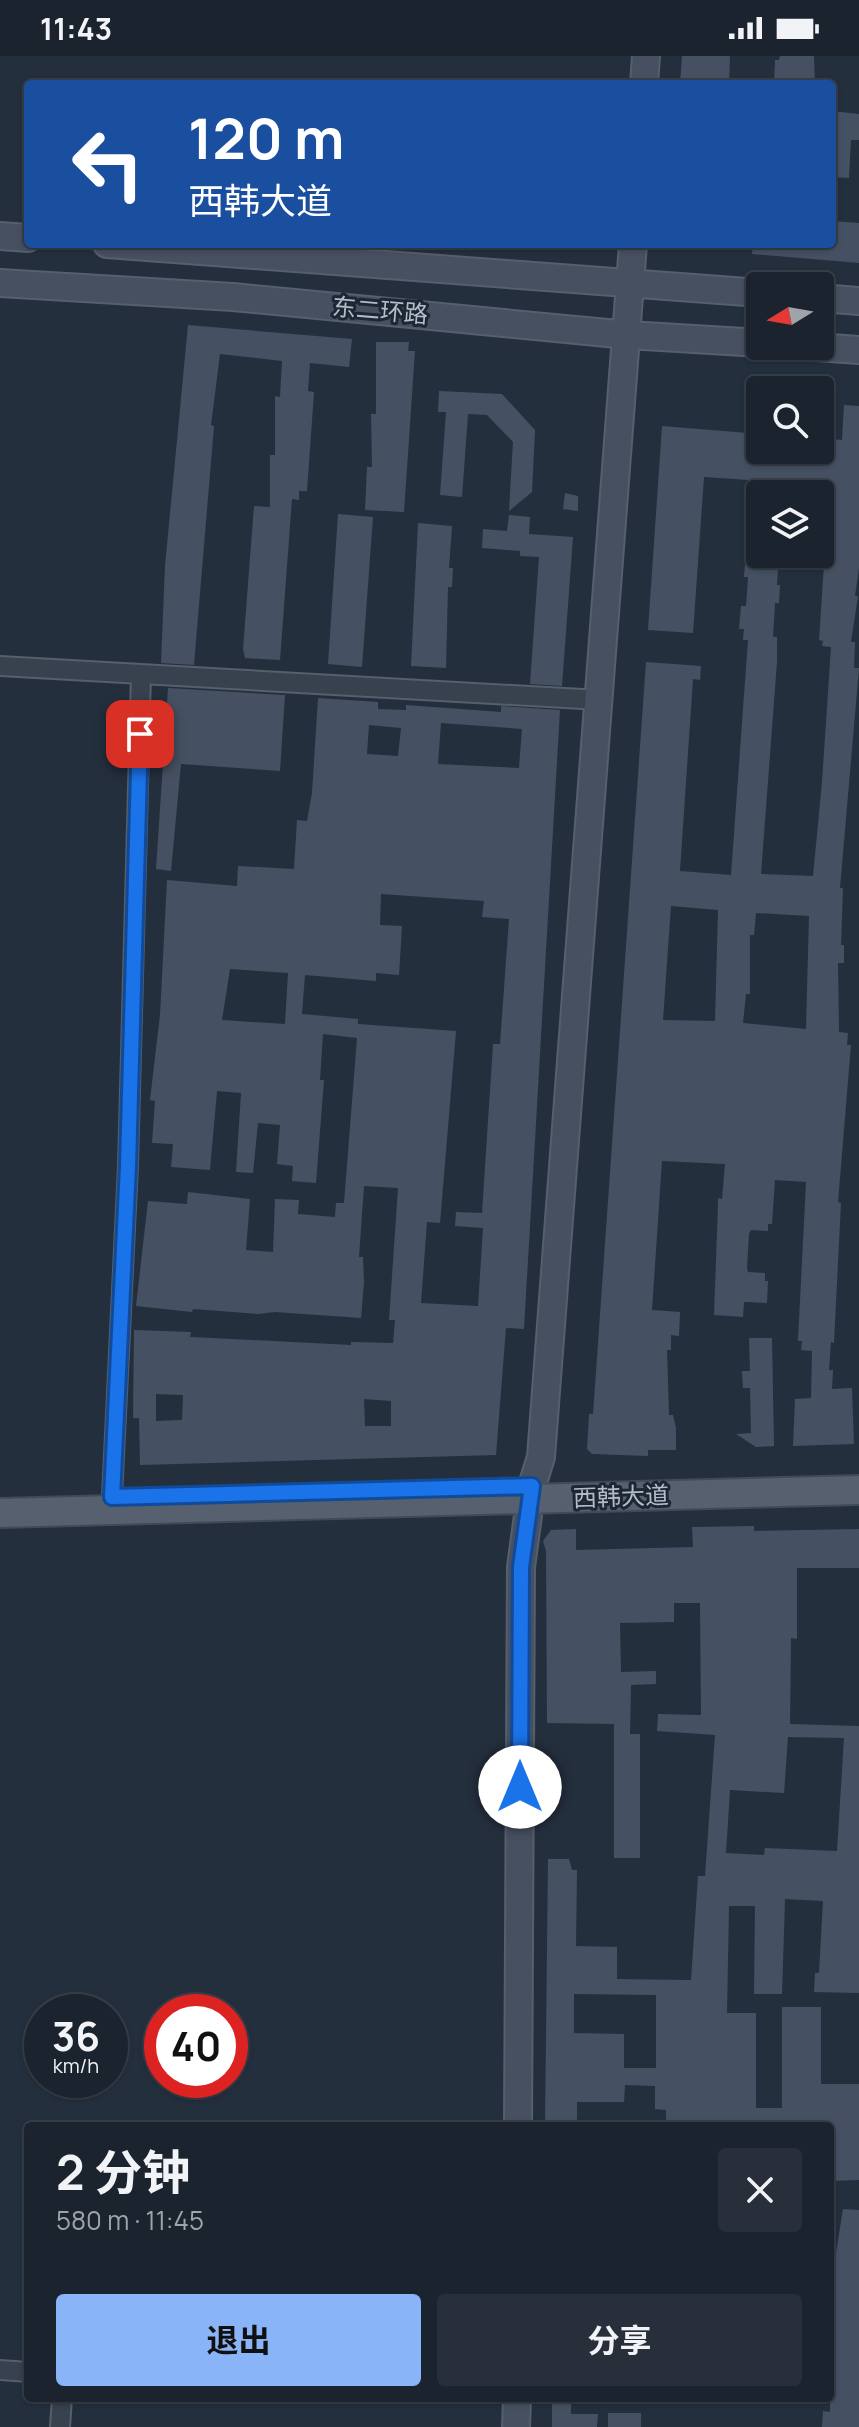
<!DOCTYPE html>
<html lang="zh">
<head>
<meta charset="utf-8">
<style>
  body { margin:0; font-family:Manrope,"Noto Sans SC",sans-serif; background:#282f3a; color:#f1f3f6; height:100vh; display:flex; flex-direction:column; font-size:30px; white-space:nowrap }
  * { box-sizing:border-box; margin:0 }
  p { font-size:26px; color:#a0a4aa }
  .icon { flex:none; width:44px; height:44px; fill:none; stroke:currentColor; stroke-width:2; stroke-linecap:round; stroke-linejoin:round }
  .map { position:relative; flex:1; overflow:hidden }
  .panel { position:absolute; left:24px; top:2066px; width:810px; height:280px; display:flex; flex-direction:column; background:#1b232e; border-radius:8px; box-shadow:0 2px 6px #0004,0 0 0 2px #39404a }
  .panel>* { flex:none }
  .hud { position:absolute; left:24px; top:24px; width:812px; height:168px; border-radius:8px; box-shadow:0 2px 6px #0004,0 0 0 2px #39404a; background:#1a4fa0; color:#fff; overflow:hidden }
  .needle { width:52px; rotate:259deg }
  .buttons { position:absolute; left:746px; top:216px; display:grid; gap:16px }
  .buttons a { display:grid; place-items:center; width:88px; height:88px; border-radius:8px; background:#1b232e; box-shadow:0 2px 6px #0004,0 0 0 2px #39404a; font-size:40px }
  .speed { position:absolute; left:24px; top:1938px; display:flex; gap:16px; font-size:40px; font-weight:700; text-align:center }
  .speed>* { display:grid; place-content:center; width:104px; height:104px; border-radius:50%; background:#1b232e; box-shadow:0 2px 6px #0004,0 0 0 2px #39404a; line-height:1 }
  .speed small { font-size:20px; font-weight:400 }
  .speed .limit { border:12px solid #d22; background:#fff; color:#111 }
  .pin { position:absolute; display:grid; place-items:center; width:68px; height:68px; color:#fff; margin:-34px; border-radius:16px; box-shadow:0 4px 12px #0006 }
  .me { position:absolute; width:88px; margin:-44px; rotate:0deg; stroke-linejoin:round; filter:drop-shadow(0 0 6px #0008) }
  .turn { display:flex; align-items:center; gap:28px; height:168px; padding:0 32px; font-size:36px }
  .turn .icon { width:104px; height:104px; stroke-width:2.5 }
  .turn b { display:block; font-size:56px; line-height:68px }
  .round { display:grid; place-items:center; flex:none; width:84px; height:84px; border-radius:8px; background:#282f3a }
  .head { display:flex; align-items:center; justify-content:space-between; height:136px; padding:0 32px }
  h1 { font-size:48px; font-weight:700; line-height:60px }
  .action { display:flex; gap:16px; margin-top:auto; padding:16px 32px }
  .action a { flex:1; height:92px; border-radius:8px; background:#8ab4f8; color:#111; font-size:32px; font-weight:700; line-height:92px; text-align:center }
  .action a+a { background:#282f3a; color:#f1f3f6 }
  .status { display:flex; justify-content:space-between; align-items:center; height:56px; padding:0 40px; background:#1b232e; direction:ltr }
  .status svg { height:22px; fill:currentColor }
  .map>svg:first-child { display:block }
  .building { fill:#455162; fill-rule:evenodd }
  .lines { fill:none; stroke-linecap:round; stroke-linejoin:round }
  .street-casing { stroke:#565f6c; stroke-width:22 }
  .secondary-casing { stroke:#565f6c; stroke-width:30 }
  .primary-casing { stroke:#414a57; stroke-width:32 }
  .street { stroke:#38414e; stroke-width:18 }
  .secondary { stroke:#465061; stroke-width:26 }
  .primary { stroke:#56606e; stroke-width:28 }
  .route-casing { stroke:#114b97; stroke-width:20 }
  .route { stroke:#1a73e8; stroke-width:14 }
  .labels { text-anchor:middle; stroke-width:6; stroke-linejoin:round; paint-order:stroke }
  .street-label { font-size:24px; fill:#b4bcc9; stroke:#1d2633 }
</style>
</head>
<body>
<div class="status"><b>11:43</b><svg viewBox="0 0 49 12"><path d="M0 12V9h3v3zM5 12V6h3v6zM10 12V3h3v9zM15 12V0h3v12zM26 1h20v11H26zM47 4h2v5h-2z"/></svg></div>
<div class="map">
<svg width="859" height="2371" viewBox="0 0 859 2371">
  <rect width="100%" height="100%" fill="#242f3e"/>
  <path class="building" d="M682 0H730L729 28H680Z
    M780 0H814L815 28 774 27 775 4H779Z
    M832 55 859 58V84H851L849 122 832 121Z
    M832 165 859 167V207L752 198 753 188H832Z
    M188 269 352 283 349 311 310 307 308 335 314 336 307 435H299V444L292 443 280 604 245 602 243 593 254 450 270 451V399H275V340L280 341 282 305 220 298 211 369 214 370 194 609 161 607 165 510Z
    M376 286H409L408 295H415L404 456 365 454 367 411H372L371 358H376Z
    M439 335 502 338 535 374 532 436 509 455 513 386 487 359 468 358 462 441 440 439 446 356H438Z
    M844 349 859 350V512L855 540H858L851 586H855L854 612H859L840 832H843L841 889H844V907H838L839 976 848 977 847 989H851L838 1146 841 1147 834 1287 831 1286 829 1314H833L832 1333 852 1332 854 1388 793 1390 795 1343 811 1342 812 1295 801 1294 802 1285H798L806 1126 775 1124 772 1168H768V1175L751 1174 749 1178 747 1212 748 1216 765 1217V1225H768L767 1247 744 1246 743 1261 714 1259 718 1149V1142L722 1143 725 1108 662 1105 652 1254 680 1256 679 1280 671 1279V1294H667L669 1359H673L676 1372V1394H648V1400L592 1398 587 1393 589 1358H593L646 606 701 610 700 624 693 623 680 815 731 819 748 584H743L744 573H739L741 550H746L748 521H744L750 440H760V498H779L777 529H780L779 547H775L773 581H777V606L761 818 813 820 822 726 831 591 822 590 823 585 819 584 827 463H832L835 430 704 421 693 577 648 574 662 370 760 378V394H820V382L842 384ZM671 850 718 854 715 965 663 964ZM756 857 809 860 806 973 743 967 746 938H750V879H754Z
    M565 437 578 440V455L563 453Z
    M338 458 373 461 362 611 328 608Z
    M509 459 530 461 529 478 573 481 562 630 530 628 539 501 520 500V495L482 492 483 473 507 475Z
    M418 467 452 470 449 512H453L452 531H448L446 612 411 610Z
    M168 632 285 639 280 715 181 708 171 815 156 813Z
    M318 642 378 646V653L406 654V649L501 656V650L560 654 524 1273 506 1272 496 1399 140 1409 139 1362H133L134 1274 191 1276 190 1281 212 1282 351 1289V1286L393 1287 395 1264H389L398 1132 364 1130 359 1201H363L364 1227 361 1262 275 1256 258 1258 193 1253 192 1256 136 1250 148 1145 187 1148 188 1136 250 1143 246 1194 273 1196 275 1143 299 1144 298 1158 335 1161 336 1147H344L357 982 323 978 320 1024H324L316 1127 292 1125 293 1110 277 1108 280 1069 258 1067 253 1117 236 1116 241 1037 217 1035 210 1114 171 1111 173 1088 152 1087 155 1045 150 1044 160 959 167 824 237 830 238 810 294 813 297 764 307 765 312 737ZM441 667 522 673 519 712 438 708ZM369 669 401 672 398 700 367 698ZM381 838 484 845 482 861 509 863 500 988H493L482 1157 456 1156 455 1170 483 1172 478 1250 421 1247 427 1166 440 1167 456 975 358 968V963L302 958 305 919 376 925V917L399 919 402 870 380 869ZM230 913 288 917 285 968 222 964ZM156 1338 183 1339 182 1364 156 1365ZM364 1343 391 1345V1370H365Z
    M749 1282H772L774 1390 756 1391 736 1378 751 1377 750 1332H743L742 1315H750Z
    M754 1470V1475L859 1473V1512H797V1583L791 1582 790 1668 859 1670V1937L814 1936 815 1917H819L823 1845 785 1843 782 1938H754L755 1850H729L727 1957H756V2052H782V1951H821V2028H859V2124L830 2125V2070H666V2054L655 2053V2030L625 2029 624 2046H577V2070H545L548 1803H569L572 1814H577L576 1890 617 1891V1923L691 1924 698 1820H705L715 1679 657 1675 658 1658 701 1659 700 1547H674V1566L620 1567 621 1616 656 1615V1628L631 1629 630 1678H640V1802H614V1668L547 1667 546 1495 543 1485 551 1474 576 1473V1494L693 1491 692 1471ZM788 1681 844 1682 837 1795 765 1792 764 1799 726 1797 730 1734 784 1737ZM574 1938 656 1939V2012H624V1978L574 1977Z
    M843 2153 859 2154V2371H822L823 2355 830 2356V2234Z
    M552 2342H571V2358H598L597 2371H552Z
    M608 2357H641V2371H608Z"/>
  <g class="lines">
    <g class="street-casing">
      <path id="street" d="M0 610 600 644
        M112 1441 128 1110 141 618
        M0 2314 28 2316
        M60 2371 62 2342"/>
    </g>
    <g class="secondary-casing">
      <path id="secondary" d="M644 28 646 0
        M0 180 28 182
        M107 188 760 237
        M0 227 233 241 628 279 760 287
        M820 242 859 245
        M802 290 859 294
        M518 2070 521 1511 532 1430 541 1401 633 188
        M516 2371 517 2342"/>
    </g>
    <g class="primary-casing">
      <path id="primary" d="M0 1457 859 1434"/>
    </g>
    <use href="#street" class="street"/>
    <use href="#secondary" class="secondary"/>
    <use href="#primary" class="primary"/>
  </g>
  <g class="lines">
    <g class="route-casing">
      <path id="route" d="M140 678 128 1110 112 1441 532 1430 521 1511 520 1731"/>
    </g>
    <use href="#route" class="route"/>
  </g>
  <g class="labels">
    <g class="street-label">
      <text transform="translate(380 255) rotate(5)" y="8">东二环路</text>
      <text transform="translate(621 1441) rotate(-2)" y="8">西韩大道</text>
    </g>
  </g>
</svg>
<div class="buttons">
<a><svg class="needle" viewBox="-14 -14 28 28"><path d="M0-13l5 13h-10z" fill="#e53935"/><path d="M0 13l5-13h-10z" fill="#a0a4aa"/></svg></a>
<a><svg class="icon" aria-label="search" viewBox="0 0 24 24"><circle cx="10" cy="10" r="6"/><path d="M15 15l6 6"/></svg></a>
<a><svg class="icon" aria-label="layers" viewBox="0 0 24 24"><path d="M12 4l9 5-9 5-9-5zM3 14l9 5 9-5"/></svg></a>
</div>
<div class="speed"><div>36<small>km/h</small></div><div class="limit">40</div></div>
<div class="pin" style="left:140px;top:678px;background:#d93025"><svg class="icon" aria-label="arrive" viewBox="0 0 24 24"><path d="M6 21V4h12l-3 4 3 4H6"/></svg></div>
<svg class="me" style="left:520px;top:1731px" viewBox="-20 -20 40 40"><circle r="19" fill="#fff"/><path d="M0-13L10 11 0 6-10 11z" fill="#1a73e8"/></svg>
<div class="hud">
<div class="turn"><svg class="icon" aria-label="left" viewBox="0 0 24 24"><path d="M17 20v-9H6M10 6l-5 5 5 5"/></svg><div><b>120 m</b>西韩大道</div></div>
</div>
<section class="panel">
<div class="head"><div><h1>2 分钟</h1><p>580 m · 11:45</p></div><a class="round"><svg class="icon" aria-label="close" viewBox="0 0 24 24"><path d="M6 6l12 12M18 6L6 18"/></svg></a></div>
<div class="action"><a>退出</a><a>分享</a></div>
</section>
</div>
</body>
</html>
